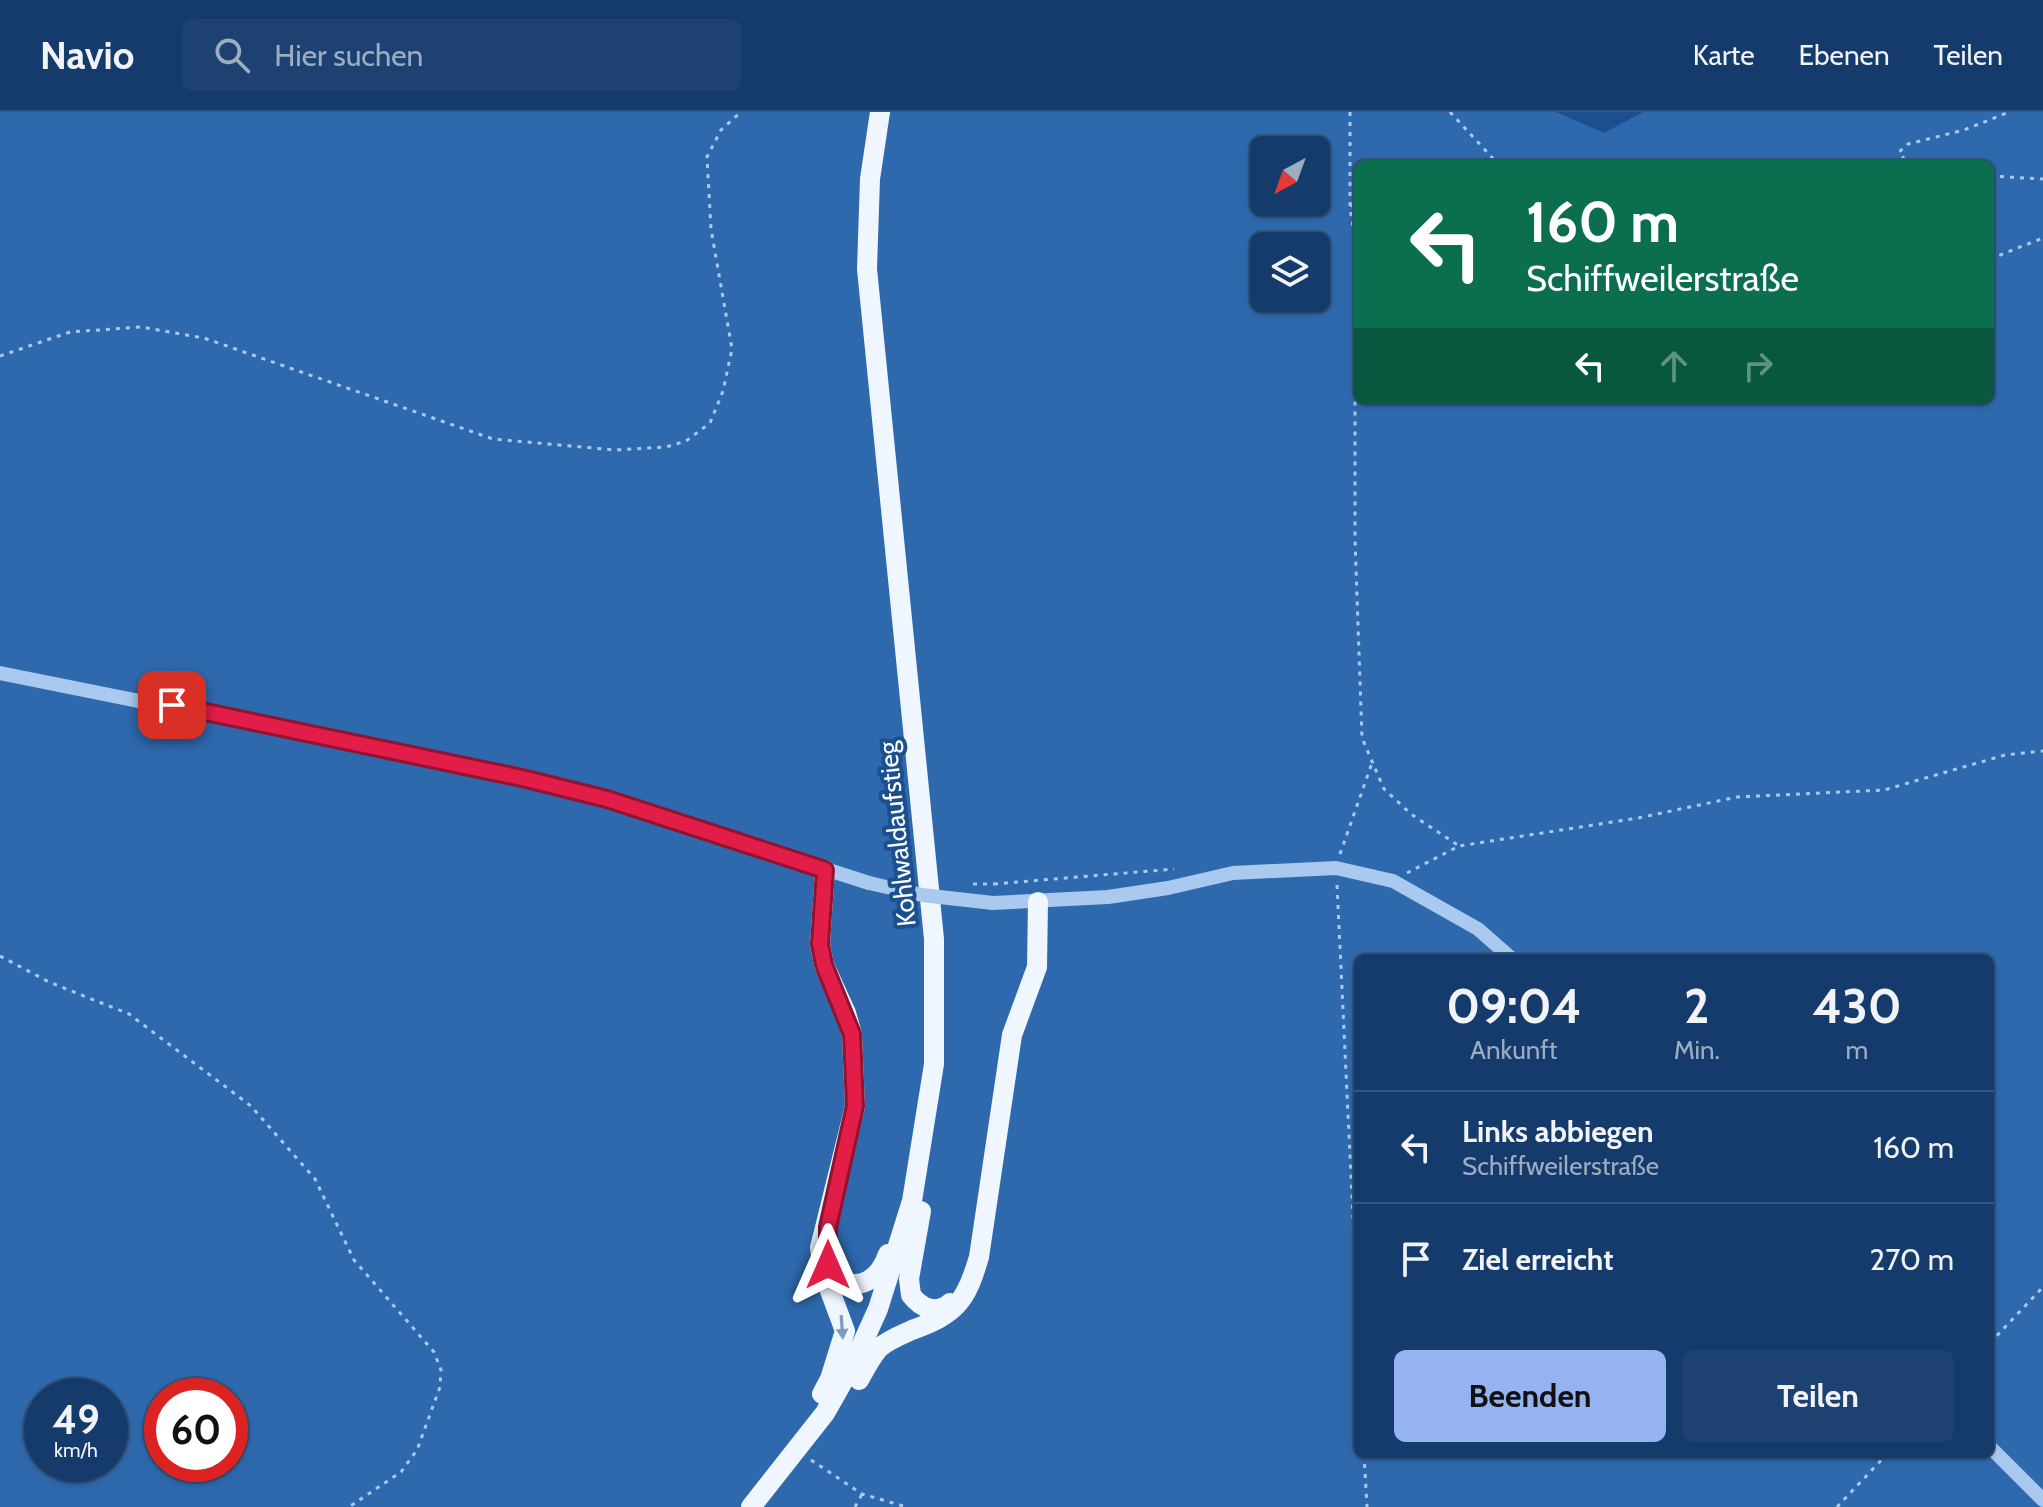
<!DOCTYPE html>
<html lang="de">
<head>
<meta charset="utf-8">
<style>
  body { margin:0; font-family:Cabin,sans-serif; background:#1d4271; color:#f1f3f6; height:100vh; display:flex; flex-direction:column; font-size:30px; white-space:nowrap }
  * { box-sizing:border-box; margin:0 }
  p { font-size:26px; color:#9dadc1 }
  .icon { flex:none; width:44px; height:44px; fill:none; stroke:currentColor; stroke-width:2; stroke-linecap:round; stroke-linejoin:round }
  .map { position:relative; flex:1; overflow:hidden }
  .details { position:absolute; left:1354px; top:842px; width:640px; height:504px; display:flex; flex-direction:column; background:#143b6b; border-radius:12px; box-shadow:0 2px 6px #0004,0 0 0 2px #33557e }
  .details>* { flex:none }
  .hud { position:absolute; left:1354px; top:48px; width:640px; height:244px; border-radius:12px; box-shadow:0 2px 6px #0004,0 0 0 2px #33557e; background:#0b6e4f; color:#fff; overflow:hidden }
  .needle { width:52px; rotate:221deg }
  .buttons { position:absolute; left:1250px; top:24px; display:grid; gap:16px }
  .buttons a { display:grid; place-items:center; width:80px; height:80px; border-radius:12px; background:#143b6b; box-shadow:0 2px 6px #0004,0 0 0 2px #33557e; font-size:40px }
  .speed { position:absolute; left:24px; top:1266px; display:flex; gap:16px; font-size:40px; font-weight:700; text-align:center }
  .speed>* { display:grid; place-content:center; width:104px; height:104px; border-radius:50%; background:#143b6b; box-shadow:0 2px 6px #0004,0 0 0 2px #33557e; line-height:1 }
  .speed small { font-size:20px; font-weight:400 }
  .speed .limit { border:12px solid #d22; background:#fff; color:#111 }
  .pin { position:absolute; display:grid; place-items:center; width:68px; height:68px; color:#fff; margin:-34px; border-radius:16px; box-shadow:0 4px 12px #0006 }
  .me { position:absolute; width:88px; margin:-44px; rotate:0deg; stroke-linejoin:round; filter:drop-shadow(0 0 6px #0008) }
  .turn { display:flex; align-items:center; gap:28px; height:168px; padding:0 40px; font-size:36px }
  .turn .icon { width:104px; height:104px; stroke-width:2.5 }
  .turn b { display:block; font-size:56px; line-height:68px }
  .lanes { display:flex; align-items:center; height:76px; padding:0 40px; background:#0003; justify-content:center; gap:40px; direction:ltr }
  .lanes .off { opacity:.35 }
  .eta { display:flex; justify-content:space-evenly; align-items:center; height:136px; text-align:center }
  .eta b { font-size:48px; font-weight:700; line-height:56px }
  .button { display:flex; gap:16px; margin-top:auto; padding:16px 40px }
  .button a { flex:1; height:92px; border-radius:12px; background:#95b2f1; color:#111; font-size:32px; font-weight:700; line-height:92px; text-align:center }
  .button a+a { background:#1d4271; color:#f1f3f6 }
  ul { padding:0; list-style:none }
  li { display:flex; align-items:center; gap:24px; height:112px; padding:0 40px; border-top:2px solid #33557e }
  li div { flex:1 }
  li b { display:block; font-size:30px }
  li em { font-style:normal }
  header { display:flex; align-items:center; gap:48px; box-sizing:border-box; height:112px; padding:0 40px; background:#143b6b; border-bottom:2px solid #33557e }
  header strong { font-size:38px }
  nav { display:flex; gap:44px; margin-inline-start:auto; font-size:28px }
  .search { width:560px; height:72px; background:#1d4271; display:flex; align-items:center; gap:20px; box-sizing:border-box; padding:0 28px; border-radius:12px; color:#9dadc1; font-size:30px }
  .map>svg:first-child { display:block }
  .green { fill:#2e69ad; fill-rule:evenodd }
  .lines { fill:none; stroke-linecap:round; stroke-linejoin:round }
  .path { stroke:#a9c9ee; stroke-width:3; stroke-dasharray:4 6; stroke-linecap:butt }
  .tertiary { stroke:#a9c9ee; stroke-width:14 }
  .primary { stroke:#f0f6ff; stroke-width:20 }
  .path-bridge { stroke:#a9c9ee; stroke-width:3; stroke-dasharray:4 6; stroke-linecap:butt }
  .tertiary-bridge { stroke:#a9c9ee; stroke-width:14 }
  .oneway { fill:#7b9ac1 }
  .route-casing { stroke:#92132f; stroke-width:20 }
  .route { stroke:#e11d48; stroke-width:14 }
  .labels { text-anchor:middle; stroke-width:8; stroke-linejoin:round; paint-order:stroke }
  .street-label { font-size:26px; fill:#fff; stroke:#1b4f8f }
</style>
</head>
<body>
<header>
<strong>Navio</strong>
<div class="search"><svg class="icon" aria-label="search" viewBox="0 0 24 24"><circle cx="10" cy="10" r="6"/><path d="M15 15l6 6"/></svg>Hier suchen</div>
<nav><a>Karte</a><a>Ebenen</a><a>Teilen</a></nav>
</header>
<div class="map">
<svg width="2043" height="1395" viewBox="0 0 2043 1395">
  <rect width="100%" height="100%" fill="#1b4f8f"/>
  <path class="green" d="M0 0H1556L1604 21 1643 0H2043V1395H0ZM1264 38H1316V90H1264ZM1358 52H1990V288H1358ZM1264 134H1316V186H1264ZM1358 846H1990V1342H1358ZM42 1284H110V1352H42ZM162 1284H230V1352H162Z"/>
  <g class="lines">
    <path class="path" d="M1350 0V96L1355 127V428L1362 626 1384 677 1411 702 1459 734
      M1450 0 1498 52
      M1924 52 1905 48 1899 40 1908 32 1964 18 2009 0
      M1990 64 2043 67
      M1351 95 1358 85
      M1990 147 2043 126
      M0 244 70 220 141 215 204 226 493 327 615 338 666 335 686 329 710 311 723 279 732 237 711 117 707 45 721 18 741 0
      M1340 742 1372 651
      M1407 761 1459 734 1638 706 1737 685 1884 678 2005 643 2043 639
      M994 772 1174 757
      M1337 773 1358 1210
      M0 844 49 870 129 902 251 994 315 1067 354 1148 434 1240 441 1258 440 1275 417 1338 401 1360 349 1395
      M1990 1231 2043 1175
      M1364 1342 1367 1395
      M811 1348 862 1382 907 1395
      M855 1395 862 1382
      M1837 1395 1887 1342"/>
    <path class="tertiary" d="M0 561 522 666 607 687 869 771
      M993 791 1108 785 1168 776 1233 761 1336 756 1393 769 1478 817 1511 846
      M1990 1335 2043 1388"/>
    <path class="primary" d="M921 1099 909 1167 911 1183C921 1196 936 1203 950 1191
      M828 1146 838 1168C862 1179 880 1166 888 1142
      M859 1268C865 1257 871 1245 879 1236 888 1228 901 1223 912 1218 956 1202 966 1190 979 1145L1012 923 1037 855 1038 790
      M822 1282 830 1267 845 1219 823 1160 820 1136 855 994 852 922 846 901 824 853 820 832 825 758
      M751 1395 825 1301 854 1250 878 1197 912 1089 934 952V827L867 157 870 67 880 0"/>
    <path class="path-bridge" d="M973 772H994"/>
    <path class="tertiary-bridge" d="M869 771 922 783 993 791"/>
  </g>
  <defs><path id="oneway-solid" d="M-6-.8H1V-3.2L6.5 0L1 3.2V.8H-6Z" transform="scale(2)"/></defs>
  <use class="oneway" href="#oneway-solid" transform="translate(842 1215) rotate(86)"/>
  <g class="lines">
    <g class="route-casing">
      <path id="route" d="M172 593 522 666 607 687 825 758 820 832 824 853 852 922 855 994 828 1115V1153"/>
    </g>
    <use href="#route" class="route"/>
  </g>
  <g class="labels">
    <g class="street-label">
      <text transform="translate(897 722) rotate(-96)" y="9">Kohlwaldaufstieg</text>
    </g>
  </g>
</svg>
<div class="buttons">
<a><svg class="needle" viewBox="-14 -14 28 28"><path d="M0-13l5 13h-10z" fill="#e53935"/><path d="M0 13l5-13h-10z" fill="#9dadc1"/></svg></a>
<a><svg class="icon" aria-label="layers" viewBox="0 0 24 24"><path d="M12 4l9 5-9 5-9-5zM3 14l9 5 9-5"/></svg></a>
</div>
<div class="speed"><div>49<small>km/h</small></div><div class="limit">60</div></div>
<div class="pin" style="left:172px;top:593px;background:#d93025"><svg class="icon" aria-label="arrive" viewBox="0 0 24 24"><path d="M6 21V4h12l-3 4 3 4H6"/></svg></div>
<svg class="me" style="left:828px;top:1153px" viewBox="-20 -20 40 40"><path d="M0-17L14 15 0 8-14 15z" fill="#e11d48" stroke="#fff" stroke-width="4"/></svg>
<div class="hud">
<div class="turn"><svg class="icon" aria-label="left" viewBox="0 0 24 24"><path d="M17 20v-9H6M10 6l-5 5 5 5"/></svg><div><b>160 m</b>Schiffweilerstraße</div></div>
<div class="lanes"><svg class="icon" aria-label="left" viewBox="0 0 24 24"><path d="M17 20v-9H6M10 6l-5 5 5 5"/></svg><svg class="icon off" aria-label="ahead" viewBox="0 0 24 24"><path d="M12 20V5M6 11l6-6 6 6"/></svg><svg class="icon off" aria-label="right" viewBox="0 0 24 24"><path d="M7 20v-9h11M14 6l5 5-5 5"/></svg></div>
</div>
<section class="details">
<div class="eta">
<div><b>09:04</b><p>Ankunft</p></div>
<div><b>2</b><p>Min.</p></div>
<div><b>430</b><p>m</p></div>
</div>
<ul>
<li><svg class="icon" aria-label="left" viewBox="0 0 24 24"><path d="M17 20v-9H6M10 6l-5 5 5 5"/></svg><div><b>Links abbiegen</b><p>Schiffweilerstraße</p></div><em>160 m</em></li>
<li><svg class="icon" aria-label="arrive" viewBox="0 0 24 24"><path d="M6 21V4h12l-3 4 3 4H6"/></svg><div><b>Ziel erreicht</b></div><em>270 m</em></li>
</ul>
<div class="button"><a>Beenden</a><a>Teilen</a></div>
</section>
</div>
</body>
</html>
